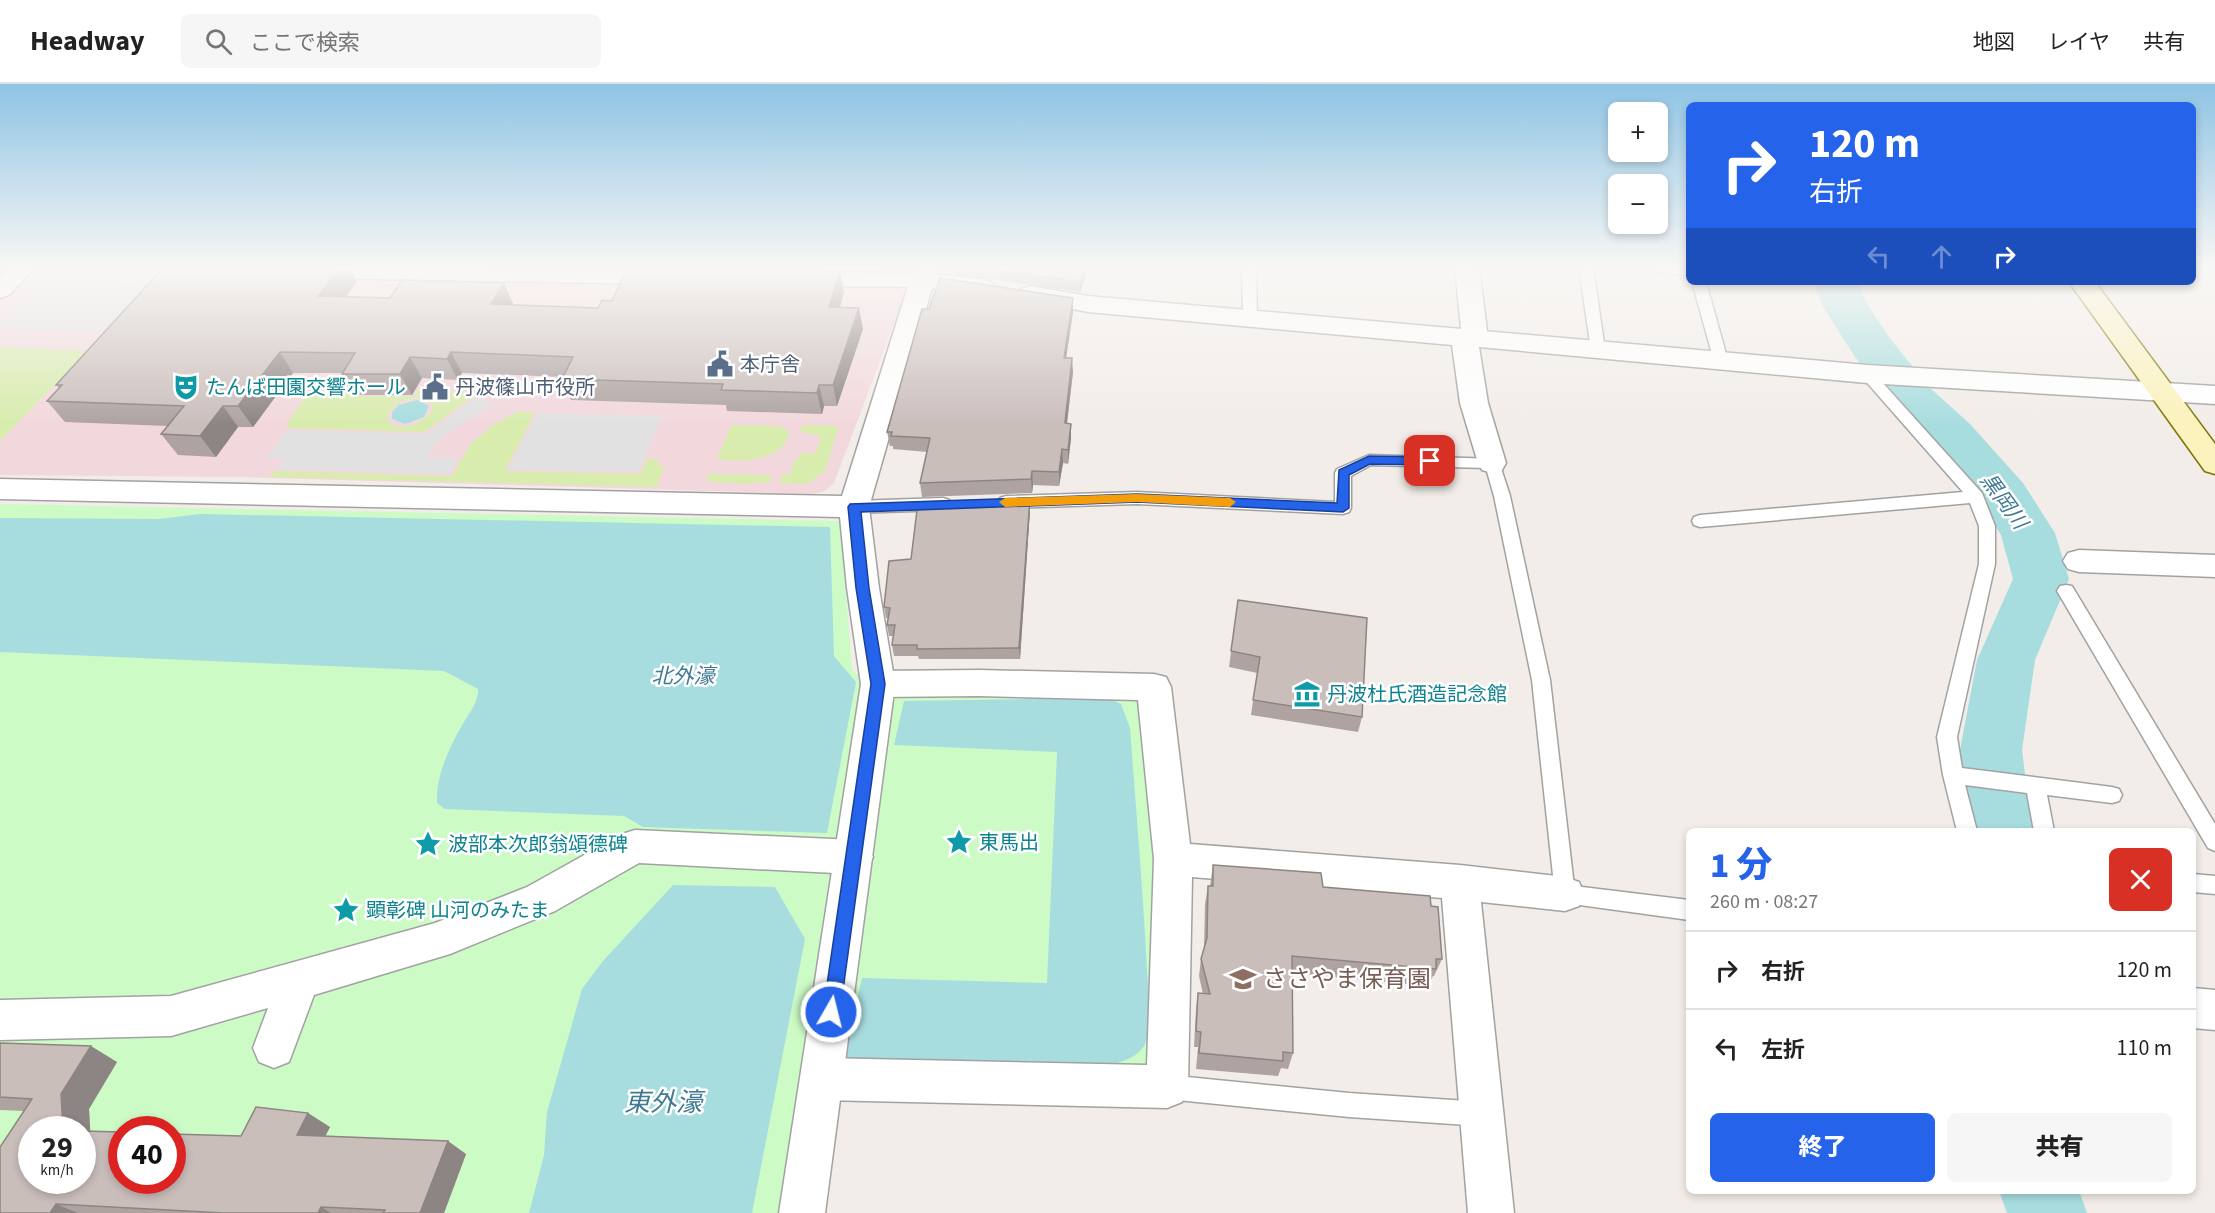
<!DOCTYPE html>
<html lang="ja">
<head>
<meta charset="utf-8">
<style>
  body { margin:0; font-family:"Source Sans 3","Noto Sans JP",sans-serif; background:#f6f6f6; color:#222; height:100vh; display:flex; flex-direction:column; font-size:22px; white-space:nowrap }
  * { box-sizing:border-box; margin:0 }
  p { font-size:20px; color:#767676 }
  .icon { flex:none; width:33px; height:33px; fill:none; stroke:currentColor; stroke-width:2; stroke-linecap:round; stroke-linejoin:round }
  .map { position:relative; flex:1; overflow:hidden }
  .drawer { position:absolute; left:1686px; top:744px; width:510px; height:366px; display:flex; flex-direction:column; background:#fff; border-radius:9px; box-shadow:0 3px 9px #0003 }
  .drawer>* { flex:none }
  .guide { position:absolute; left:1686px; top:18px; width:510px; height:183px; border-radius:9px; box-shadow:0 3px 9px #0003; background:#2563eb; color:#fff; overflow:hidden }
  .controls { position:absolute; left:1608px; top:18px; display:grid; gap:12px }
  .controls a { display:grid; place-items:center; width:60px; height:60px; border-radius:9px; background:#fff; box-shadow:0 3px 9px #0003; font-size:30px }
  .speed { position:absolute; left:18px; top:1032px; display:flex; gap:12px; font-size:30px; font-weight:700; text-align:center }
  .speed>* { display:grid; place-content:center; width:78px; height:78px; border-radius:50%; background:#fff; box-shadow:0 3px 9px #0003; line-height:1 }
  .speed small { font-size:15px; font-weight:400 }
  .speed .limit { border:9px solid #d22; background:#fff; color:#111 }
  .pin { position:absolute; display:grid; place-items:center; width:51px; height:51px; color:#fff; margin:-26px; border-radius:12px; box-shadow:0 3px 9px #0006 }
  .me { position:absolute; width:66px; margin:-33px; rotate:8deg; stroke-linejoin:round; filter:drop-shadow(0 0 4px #0008) }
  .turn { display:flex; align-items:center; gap:21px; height:126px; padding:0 24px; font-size:27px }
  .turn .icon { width:78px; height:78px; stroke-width:2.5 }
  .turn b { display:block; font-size:42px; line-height:51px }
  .lanes { display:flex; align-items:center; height:57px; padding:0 24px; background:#0003; justify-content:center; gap:30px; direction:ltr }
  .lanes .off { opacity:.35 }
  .round { display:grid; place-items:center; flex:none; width:63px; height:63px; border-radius:9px; background:#f6f6f6 }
  .overview { display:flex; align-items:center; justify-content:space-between; height:102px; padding:0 24px }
  h1 { font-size:36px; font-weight:800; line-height:45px; color:#2563eb }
  .cta { display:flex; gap:12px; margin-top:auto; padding:12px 24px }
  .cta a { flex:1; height:69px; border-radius:9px; background:#2563eb; color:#fff; font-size:24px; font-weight:800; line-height:69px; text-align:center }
  .cta a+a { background:#f6f6f6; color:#222 }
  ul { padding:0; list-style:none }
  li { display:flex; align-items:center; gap:18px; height:78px; padding:0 24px; border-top:2px solid #e0e0e0 }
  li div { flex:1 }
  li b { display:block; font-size:22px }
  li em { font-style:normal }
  header { display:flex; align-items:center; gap:36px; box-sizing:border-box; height:84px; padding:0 30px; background:#fff; border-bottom:2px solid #e0e0e0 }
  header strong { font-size:28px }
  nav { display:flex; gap:33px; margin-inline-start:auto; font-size:21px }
  .search { width:420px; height:54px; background:#f6f6f6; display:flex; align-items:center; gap:15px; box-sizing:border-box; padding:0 21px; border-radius:9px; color:#767676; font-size:22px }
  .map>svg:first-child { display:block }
  .commercial { fill:#f2d8dc }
  .grass { fill:#d8ecae; fill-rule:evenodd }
  .park { fill:#ccfbc6; fill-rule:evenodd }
  .parking { fill:#e1e1e1 }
  .water { fill:#a8dddf }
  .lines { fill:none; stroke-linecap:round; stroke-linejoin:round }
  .river { fill:#a8dddf; fill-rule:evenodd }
  .service-casing { stroke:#a2a2a2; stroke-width:3 }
  .minor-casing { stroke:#a2a2a2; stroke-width:3 }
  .tertiary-casing { stroke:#a2a2a2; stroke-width:3 }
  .secondary-casing { stroke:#7d7403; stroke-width:3 }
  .service { fill:#fff; fill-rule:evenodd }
  .minor { fill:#fff; fill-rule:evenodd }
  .tertiary { fill:#fff; fill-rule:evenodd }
  .secondary { fill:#fbf2bd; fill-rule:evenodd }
  .wall { fill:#aea3a1 }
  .shaded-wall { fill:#8d8583 }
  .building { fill:#cabebb; stroke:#8d8583; stroke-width:1.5 }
  .route { fill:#2563eb; stroke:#184099; stroke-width:1.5 }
  .slow { fill:#f59e0b }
  .labels { text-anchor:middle; stroke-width:5; stroke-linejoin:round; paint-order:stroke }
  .service-label { font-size:20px; fill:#4e5e75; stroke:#fff; text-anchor:start }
  .culture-label { font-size:20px; fill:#0d838f; stroke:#fff; text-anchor:start }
  .water-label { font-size:21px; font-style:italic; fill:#3f7993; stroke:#fff }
  .near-education-label { font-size:24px; fill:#785e54; stroke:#fff; text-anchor:start }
  .near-water-label { font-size:26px; font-style:italic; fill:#3f7993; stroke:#fff }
</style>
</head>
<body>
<header>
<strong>Headway</strong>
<div class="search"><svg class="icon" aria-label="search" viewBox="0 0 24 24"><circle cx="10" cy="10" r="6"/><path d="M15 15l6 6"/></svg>ここで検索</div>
<nav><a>地図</a><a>レイヤ</a><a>共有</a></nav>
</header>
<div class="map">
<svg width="2215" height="1129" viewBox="0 0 2215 1129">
  <rect width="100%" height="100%" fill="#f2ede8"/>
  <path class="commercial" d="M44 186 388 195 893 203 903 207 904 213 834 399 825 407 814 410 241 393 0 391V214L22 194Z"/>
  <path class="grass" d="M0 263 88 267 0 357Z
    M319 306H355L352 312H414L417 307 472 308 475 312 424 348 287 344V340L305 313ZM419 314 432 320 433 325C425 339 394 353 387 333 392 319 405 315 419 314Z
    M518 327 535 329 505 387 640 390 647 376 660 375 657 381 664 382 657 403 269 393 274 387 452 392 471 359 495 340Z
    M731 341 780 342 789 348C784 379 740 377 717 376Z
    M805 341 839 342 825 387 807 400 780 399 782 390H790L794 377 803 369H816L821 352 801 348 800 345Z
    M709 390 772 391 770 398 746 400 706 397Z"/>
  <path class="park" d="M0 420 840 437 852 585 861 595 858 611 1157 617 1168 1001 813 986 788 1129H0ZM32 1046H82V1096H32ZM122 1046H172V1096H122Z"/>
  <path class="parking" d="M45 195 171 199 127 249 0 245V240Z
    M512 295 561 296 556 305 507 304Z
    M477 313 492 320 437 357 427 373 458 374 449 390 277 385 284 374H266L288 346 426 350Z
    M538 329 662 332 639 388 508 385Z"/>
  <path class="water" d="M417 316 429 322 424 333 405 340 392 335V328L399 321Z
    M200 430 830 443 834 572 856 598 827 749 643 743 624 732 445 725 437 719C436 692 448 666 461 643 468 630 479 619 478 605L444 587 0 568V434L159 435Z
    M1108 614 1121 620 1130 644C1136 725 1143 805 1147 887 1148 906 1153 942 1145 960 1138 974 1121 978 1107 982L845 974 862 894 1047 899 1057 668 894 661 904 617Z
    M673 801 775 803 805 855 752 1129H529L544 1071 547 1028 582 905 603 877Z"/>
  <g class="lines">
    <path class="river" d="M1813 198H1857L1868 221 1889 253 1929 303 1970 340 2023 399 2055 449 2069 495 2035 576 2022 666 2028 714 2036 747H1970L1964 714 1960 666 1977 576 2013 495 2001 451 1985 425 1934 364 1895 325 1855 273 1822 221Z
      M1999 1107H2079L2087 1129H2007Z"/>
    <g class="service-casing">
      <path id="service" d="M1242 183H1256L1257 234 1250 238 1243 234Z
        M1579 183H1593L1605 266 1598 271 1591 266Z
        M1638 183H1689V191L1645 187Z
        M1692 198H1706L1728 277 1726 280H1716L1714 277Z
        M1867 285 1872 287 1982 409 1995 442V480L1957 653 1962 684 2112 703 2119 705 2122 711 2119 717 2112 719 2047 711 2054 747H2034L2027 709 1965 701 1977 747H1957L1943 691 1937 653 1979 480V442L1970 419 1700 443 1694 441 1692 437 1694 433 1700 431 1963 408 1862 293 1860 290 1862 287Z
        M1369 371 1498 375 1510 412 1550 596 1574 802 1689 816V836L1565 819 1558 817 1555 810 1532 596 1494 412 1486 384 1371 381 1351 392V424L1349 428 1343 430 1137 420 1006 424 1000 422 998 418 1000 414 1006 412 1137 408 1335 418V389L1337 385Z
        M943 414 949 416 951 420 949 424 943 426 854 429 848 427 846 423 848 419 854 417Z
        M2066 501 2072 502 2215 740V767L2208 764 2060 512 2057 507 2060 502Z
        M2193 790 2215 792V810L2193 808Z
        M1167 991 1349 1009 1482 1018 1490 1022 1494 1030 1490 1038 1482 1042 1349 1033 1167 1015 1159 1011 1155 1003 1159 995Z"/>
    </g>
    <g class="minor-casing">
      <path id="minor" d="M298 183 668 186 677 188 680 193 677 198 668 200 308 194 299 192 296 187Z
        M797 188 921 189 982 195 991 198 995 203 991 208 982 211 921 203 797 202 788 200 785 195 788 190Z
        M1030 202 1088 212 1867 281 2215 302V320L1867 299 1479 263 1488 319 1506 379 1502 386 1492 389 1482 386 1478 379 1460 319 1452 261 1088 228 1021 215 1017 210 1021 205Z
        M2079 466 2215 471V493L2079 488 2068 485 2063 477 2068 469Z
        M979 586 1154 590 1166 593 1171 603 1190 760 1460 781 1565 793 1579 798 1584 810 1579 822 1565 827 1481 818 1514 1129H1468L1442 814 1192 793 1188 1003 1182 1018 1167 1024 822 1016 807 1010 801 995 807 980 822 974 1147 981 1154 775 1138 616 979 612 878 613 866 609 861 600 866 591 878 587Z
        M635 746 854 756 867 761 873 773 867 785 854 790 639 779 555 827 450 870 314 911 289 978 274 984 259 978 253 964 268 924 171 952 0 956V916L171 912 435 839 527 803 622 750Z
        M2193 904 2215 906V946L2193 944Z"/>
    </g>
    <g class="tertiary-casing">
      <path id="tertiary" d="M10 183H36L9 211 0 214V192Z
        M914 183H938L869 423 879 504 895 600 825 1129H779L861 600 847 504 840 433 0 415V395L842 412Z
        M1455 183H1479L1488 255 1484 261 1475 263 1466 261 1462 255Z"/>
    </g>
    <g class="secondary-casing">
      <path id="secondary" d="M2069 198H2095L2215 360V390L2205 387Z"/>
    </g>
    <use href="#service" class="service"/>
    <use href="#minor" class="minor"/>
    <use href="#tertiary" class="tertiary"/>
    <use href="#secondary" class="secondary"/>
  </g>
  <path class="wall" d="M164 183H349L357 197 346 213 390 214 504 199 513 220V221L598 224 612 217 628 183H821L820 185H809V186L840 187 844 208 840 223 863 245 837 322H824L822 330 727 327 726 321 571 316 562 295 563 293 462 289 458 296 422 294 412 311H354L342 289H293L253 343H238L216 373 178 371 161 350 168 342 65 338 47 317 59 304 56 301Z
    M940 183H1089L1080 208 941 188Z
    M1073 214V228L1066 274 1073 288 1067 340H1071V354L1068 380 1063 379 1059 402 1033 401 1032 409 922 413 920 399 927 368 893 365V362H890L887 348Z
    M1030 415V426L1020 575H919L918 572H894L892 561 893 552H889L887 541 888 534H886L884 523 911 475Z
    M1238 516 1362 633 1358 648 1251 631 1257 589 1229 583Z
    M1213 781 1323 803 1431 822 1442 875 1434 892H1433L1428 902 1292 889 1293 969 1288 985 1281 984 1278 992 1196 985 1198 963H1194L1196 925 1198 909 1203 910 1199 892 1201 875 1204 863 1205 820 1208 802H1210Z
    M0 959 117 978 89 1025 90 1047 241 1052 330 1043 325 1052 466 1070 444 1129H0L24 1027 0 1026Z"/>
  <path class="shaded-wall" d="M341 183H349L357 197 331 233 318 212Z
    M1085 183H1089L1080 208V198Z
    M840 187 844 208 834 244 829 223Z
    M504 199 513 220 500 241 491 220Z
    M1073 214V228L1064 288V274Z
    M859 224 863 245 837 322 833 301Z
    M280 268 293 289 253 343 238 322Z
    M451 268 462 289 458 296 447 275Z
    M410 273 422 294 412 311 400 290Z
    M1072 274 1073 288 1065 353V339Z
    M819 301 824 322 822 330 817 309Z
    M223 322 238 343 216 373 200 352Z
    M1071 340V354L1068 380V366Z
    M1062 365 1063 379 1059 402V388Z
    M1032 387 1033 401 1032 409 1031 395Z
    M1030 415V426L1020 575 1019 564Z
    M91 962 117 978 89 1025 91 1060 82 1056V1046H63L61 1010Z
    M308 1029 330 1043 319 1065 297 1051Z
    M448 1057 466 1070 444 1129H420Z
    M56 1120 78 1129H50Z
    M321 1123 331 1129H318Z"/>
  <path class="building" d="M164 183H341L318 212 390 214 402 196 504 199 491 220 598 224 602 216 612 217 628 183H809L807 186 840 187 829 223 859 224 833 301H819L817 309 721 306 723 300 562 295 573 273 451 268 447 275 410 273 400 290H342L355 269 280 268 238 322H223L200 352 161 350 184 322 47 317 62 301H56Z
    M974 183H1085L1080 198Z
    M940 194 1073 214 1064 274H1072L1065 339 1071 340 1068 366 1062 365 1059 388 1032 387 1031 395 920 399 930 354 891 352 892 348H887L922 225H929Z
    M1030 415 1019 564 917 565V561H892L895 541H887L890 524 884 523 889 477 911 475 918 418Z
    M1238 516 1367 534 1362 633 1253 616 1260 573 1231 567Z
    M1213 781 1321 789 1323 803 1430 812 1431 822 1438 823 1442 875H1436V885L1292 872 1293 969 1283 968V977L1199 969 1201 948 1196 947 1198 909 1210 910 1201 875 1207 854 1208 802H1213Z
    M0 959 91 962 61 1010 63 1046H32V1096H82V1047L122 1048V1096H172V1050L241 1052 256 1023 308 1029 297 1051 448 1057 420 1129H383L385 1126 321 1123 318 1129H224L56 1120 50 1129H0V1063L32 1015 0 1013Z"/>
  <linearGradient id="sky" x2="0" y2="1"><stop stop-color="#8ec4e4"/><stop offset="0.54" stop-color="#f9f7f5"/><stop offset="1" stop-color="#f9f7f5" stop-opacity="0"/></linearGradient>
  <rect width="2215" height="341" fill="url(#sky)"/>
  <path class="route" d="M1369 372 1430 373 1436 377 1430 381 1370 380 1349 391V424L1343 428 1137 418 861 428 869 504 885 600 840 928 837 934 831 937 825 934 823 928 871 600 856 504 848 423 850 420 1137 410 1337 419 1339 386Z"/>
  <path class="slow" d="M1137 410 1230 414 1236 418 1230 423 1137 418 1005 423 999 418 1005 414Z"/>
  <defs>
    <g id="civic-bare" transform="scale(2.07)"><path d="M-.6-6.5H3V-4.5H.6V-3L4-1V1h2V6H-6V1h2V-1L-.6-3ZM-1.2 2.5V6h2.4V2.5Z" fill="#5c6f8a" stroke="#fff" stroke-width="2.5" paint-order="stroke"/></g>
    <g id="theatre-bare" transform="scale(2.07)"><path d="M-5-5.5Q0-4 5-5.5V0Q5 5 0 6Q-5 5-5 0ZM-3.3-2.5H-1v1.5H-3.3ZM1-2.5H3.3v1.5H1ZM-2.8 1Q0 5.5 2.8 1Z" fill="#0f9aa8" stroke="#fff" stroke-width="2.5" paint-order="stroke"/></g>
    <g id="museum-bare" transform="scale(2.07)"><path d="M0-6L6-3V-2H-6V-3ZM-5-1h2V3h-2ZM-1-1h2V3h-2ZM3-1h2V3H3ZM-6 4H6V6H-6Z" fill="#0f9aa8" stroke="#fff" stroke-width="2.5" paint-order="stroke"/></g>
    <g id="sight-bare" transform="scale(2.07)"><path d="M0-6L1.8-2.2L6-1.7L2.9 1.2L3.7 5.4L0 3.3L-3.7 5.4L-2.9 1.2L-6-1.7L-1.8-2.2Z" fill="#0f9aa8" stroke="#fff" stroke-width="2.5" paint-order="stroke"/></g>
    <g id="school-bare" transform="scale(2.07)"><path d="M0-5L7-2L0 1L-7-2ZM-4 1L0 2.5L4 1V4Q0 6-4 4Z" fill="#8d6e63" stroke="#fff" stroke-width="2.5" paint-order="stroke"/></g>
  </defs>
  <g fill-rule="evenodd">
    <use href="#civic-bare" x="720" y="280"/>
    <use href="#theatre-bare" x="186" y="303"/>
    <use href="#civic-bare" x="435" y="303"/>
    <use href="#museum-bare" x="1307" y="610"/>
    <use href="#sight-bare" x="959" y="758"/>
    <use href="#sight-bare" x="428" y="760"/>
    <use href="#sight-bare" x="346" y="826"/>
    <use href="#school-bare" x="1243" y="895"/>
  </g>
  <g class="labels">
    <g class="service-label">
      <text x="740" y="287">本庁舎</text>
      <text x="455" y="310">丹波篠山市役所</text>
    </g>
    <g class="culture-label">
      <text x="206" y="310">たんば田園交響ホール</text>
      <text x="1327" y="617">丹波杜氏酒造記念館</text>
      <text x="979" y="765">東馬出</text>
      <text x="448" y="767">波部本次郎翁頌德碑</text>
      <text x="366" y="833">顕彰碑 山河のみたま</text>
    </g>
    <g class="water-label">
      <text transform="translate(2004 417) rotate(54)" y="7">黒岡川</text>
      <text x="683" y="599">北外濠</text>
    </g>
    <g class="near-education-label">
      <text x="1263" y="903">ささやま保育園</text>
    </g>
    <g class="near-water-label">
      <text x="663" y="1027">東外濠</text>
    </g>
  </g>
</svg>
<div class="controls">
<a>+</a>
<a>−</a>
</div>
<div class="speed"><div>29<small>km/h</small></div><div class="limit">40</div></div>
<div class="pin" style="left:1430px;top:377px;background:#d93025"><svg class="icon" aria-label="arrive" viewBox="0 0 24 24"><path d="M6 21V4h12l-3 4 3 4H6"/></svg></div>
<svg class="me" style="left:831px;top:928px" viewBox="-20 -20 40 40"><circle r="17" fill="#2563eb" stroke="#fff" stroke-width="3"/><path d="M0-11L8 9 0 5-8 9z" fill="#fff"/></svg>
<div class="guide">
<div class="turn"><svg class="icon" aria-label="right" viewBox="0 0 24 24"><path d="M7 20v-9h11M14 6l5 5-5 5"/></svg><div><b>120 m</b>右折</div></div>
<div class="lanes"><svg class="icon off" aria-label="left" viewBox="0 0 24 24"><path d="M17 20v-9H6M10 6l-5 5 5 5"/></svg><svg class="icon off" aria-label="ahead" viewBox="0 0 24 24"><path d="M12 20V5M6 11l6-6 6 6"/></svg><svg class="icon" aria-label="right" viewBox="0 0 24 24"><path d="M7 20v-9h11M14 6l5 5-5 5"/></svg></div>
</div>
<section class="drawer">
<div class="overview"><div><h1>1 分</h1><p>260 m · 08:27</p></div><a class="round" style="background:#d93025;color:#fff"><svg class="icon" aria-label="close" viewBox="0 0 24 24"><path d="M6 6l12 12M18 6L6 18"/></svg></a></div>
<ul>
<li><svg class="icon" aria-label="right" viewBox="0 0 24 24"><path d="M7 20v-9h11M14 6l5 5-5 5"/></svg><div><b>右折</b></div><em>120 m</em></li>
<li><svg class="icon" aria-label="left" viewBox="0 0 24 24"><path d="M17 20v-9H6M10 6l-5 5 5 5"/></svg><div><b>左折</b></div><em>110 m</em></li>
</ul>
<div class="cta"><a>終了</a><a>共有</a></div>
</section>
</div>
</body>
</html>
